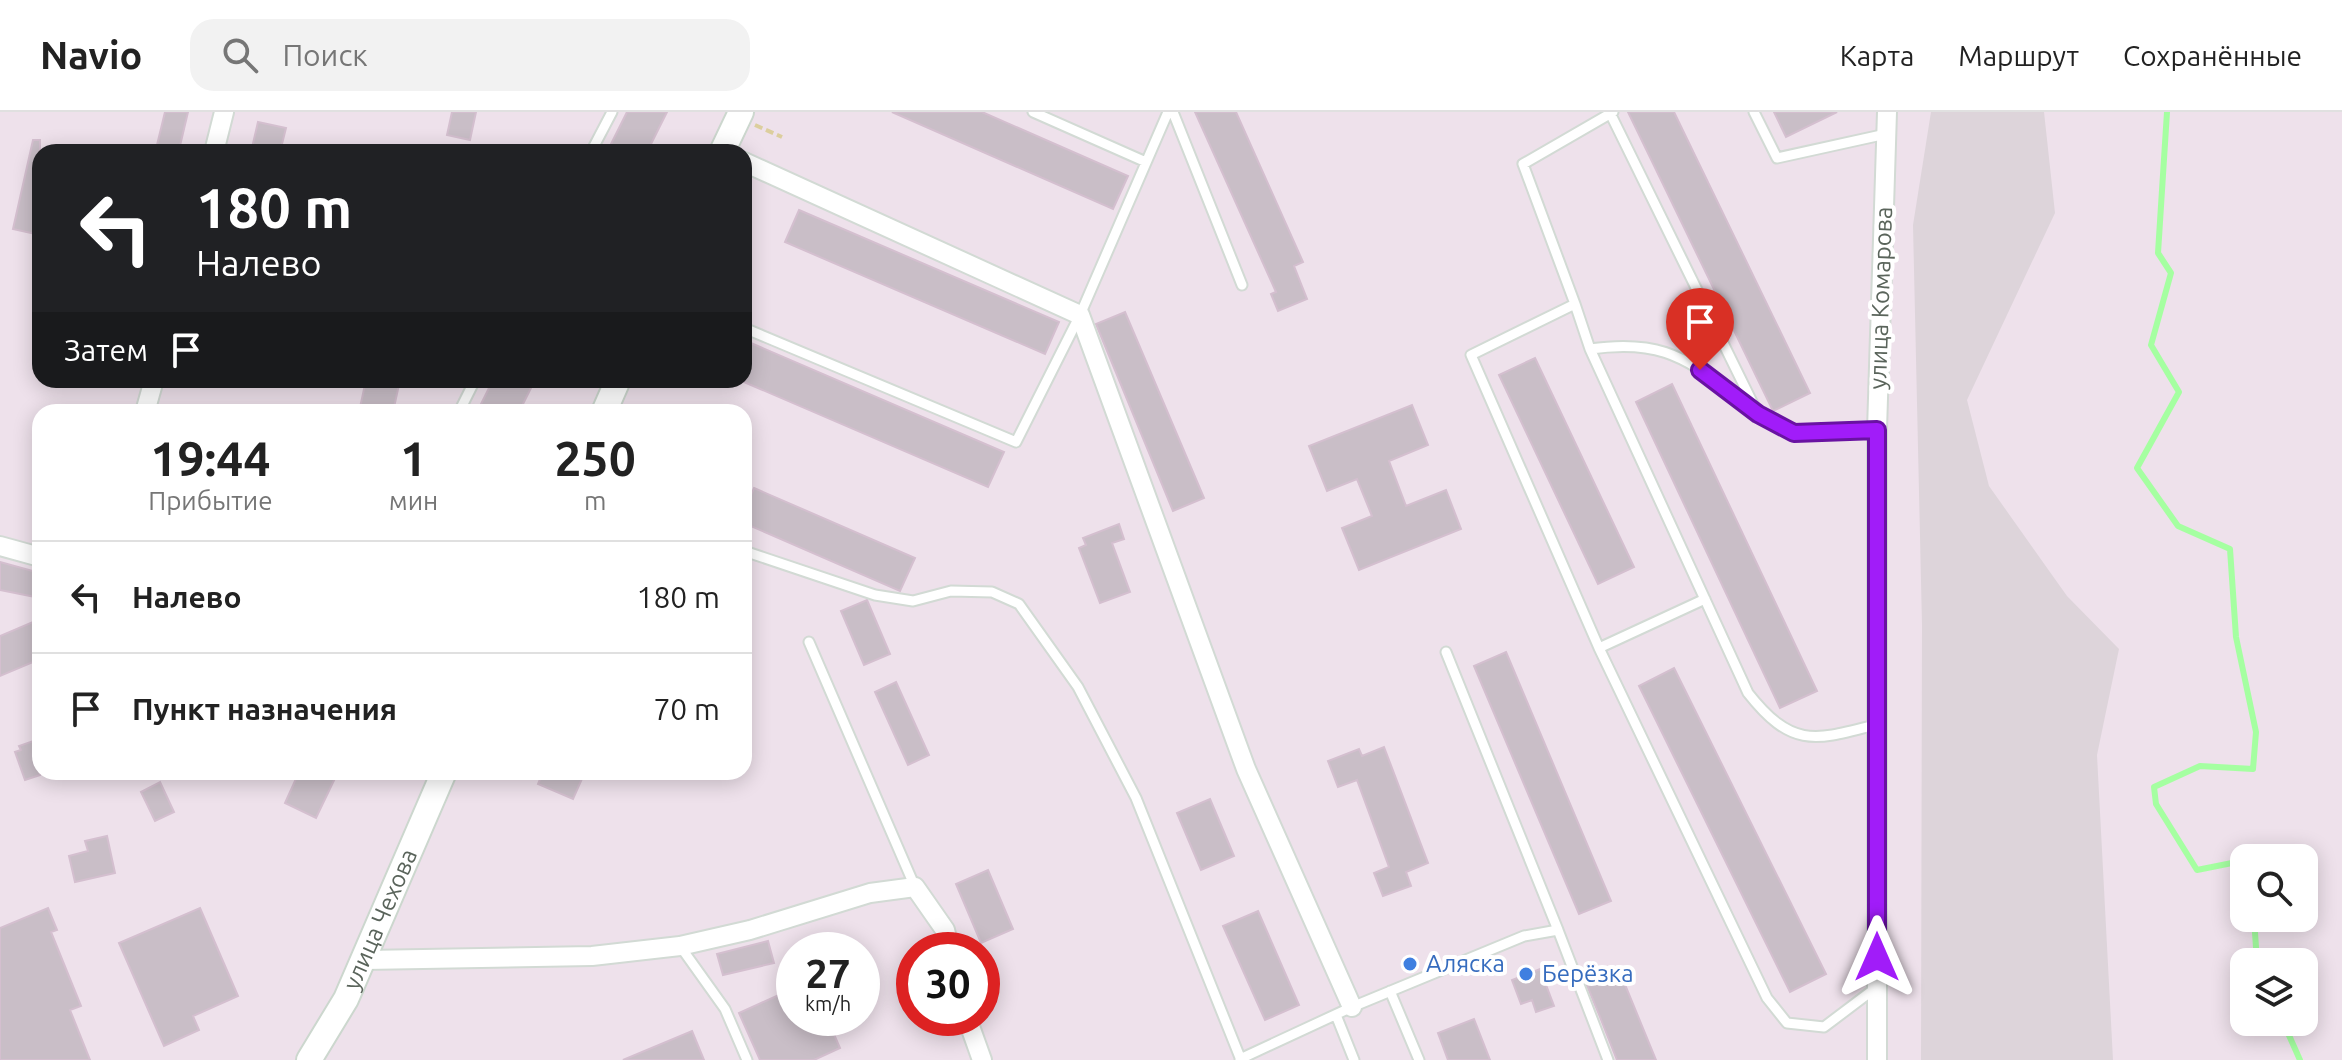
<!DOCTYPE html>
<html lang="ru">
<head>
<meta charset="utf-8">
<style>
  body { margin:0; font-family:Ubuntu,sans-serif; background:#f2f2f2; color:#222; height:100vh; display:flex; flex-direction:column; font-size:30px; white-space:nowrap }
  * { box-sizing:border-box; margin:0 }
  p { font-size:26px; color:#767676 }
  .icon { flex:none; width:44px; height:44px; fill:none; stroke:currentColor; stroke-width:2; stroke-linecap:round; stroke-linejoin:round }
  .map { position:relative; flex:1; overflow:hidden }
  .sheet { position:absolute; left:32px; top:292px; width:720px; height:376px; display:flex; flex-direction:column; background:#fff; border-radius:24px; box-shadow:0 4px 20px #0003 }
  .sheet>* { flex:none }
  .top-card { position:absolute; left:32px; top:32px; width:720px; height:244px; border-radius:24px; box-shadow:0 4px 20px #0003; background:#202124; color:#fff; overflow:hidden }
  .fabs { position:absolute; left:2230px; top:732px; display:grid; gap:16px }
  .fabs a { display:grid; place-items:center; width:88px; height:88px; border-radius:16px; background:#fff; box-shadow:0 4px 20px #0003; font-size:40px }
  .speed { position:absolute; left:776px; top:820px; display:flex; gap:16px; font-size:40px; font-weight:700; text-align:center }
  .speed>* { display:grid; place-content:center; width:104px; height:104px; border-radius:50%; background:#fff; box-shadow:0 4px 20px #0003; line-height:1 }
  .speed small { font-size:20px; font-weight:400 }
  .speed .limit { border:12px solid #d22; background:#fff; color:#111 }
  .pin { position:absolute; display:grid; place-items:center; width:68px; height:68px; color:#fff; margin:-82px -34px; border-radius:50% 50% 50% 0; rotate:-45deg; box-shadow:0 0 8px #0007 }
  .pin .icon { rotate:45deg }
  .me { position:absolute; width:88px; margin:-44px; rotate:0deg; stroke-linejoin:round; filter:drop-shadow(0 0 6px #0008) }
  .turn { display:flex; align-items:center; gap:28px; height:168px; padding:0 32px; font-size:36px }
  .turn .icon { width:104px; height:104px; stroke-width:2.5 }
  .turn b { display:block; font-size:56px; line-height:68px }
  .then { display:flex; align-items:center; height:76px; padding:0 32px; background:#0003; gap:16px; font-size:30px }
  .eta { display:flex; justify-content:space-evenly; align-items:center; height:136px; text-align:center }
  .eta b { font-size:48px; font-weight:700; line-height:56px }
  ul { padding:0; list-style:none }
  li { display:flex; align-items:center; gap:24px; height:112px; padding:0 32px; border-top:2px solid #e0e0e0 }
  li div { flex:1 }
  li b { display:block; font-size:30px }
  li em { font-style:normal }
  header { display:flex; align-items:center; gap:48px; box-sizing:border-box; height:112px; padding:0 40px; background:#fff; border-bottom:2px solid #e0e0e0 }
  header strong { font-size:38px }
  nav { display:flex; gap:44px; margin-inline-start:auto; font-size:28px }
  .search { width:560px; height:72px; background:#f2f2f2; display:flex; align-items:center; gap:20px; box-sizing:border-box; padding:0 28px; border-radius:24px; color:#767676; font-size:30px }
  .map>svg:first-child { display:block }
  .industrial { fill:#ddd4da }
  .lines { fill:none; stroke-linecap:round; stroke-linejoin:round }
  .stream { stroke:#a5ffa1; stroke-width:6 }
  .building { fill:#c9bec7; stroke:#d4bfcf; stroke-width:2 }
  .service-casing { stroke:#d2dad4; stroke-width:13 }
  .minor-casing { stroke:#d2dad4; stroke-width:22 }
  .secondary-casing { stroke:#ccd7ce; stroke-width:28 }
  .path { stroke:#dcce9d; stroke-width:4; stroke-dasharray:8 4; stroke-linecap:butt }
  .service { stroke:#fff; stroke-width:9 }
  .minor { stroke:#fff; stroke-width:18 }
  .secondary { stroke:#fff; stroke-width:24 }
  .route-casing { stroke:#6912a2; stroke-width:20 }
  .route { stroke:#a11cf9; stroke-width:14 }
  .shop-dot { fill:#3f7fe0; stroke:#fff; stroke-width:3 }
  .labels { text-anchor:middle; stroke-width:8; stroke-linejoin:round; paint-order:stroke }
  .street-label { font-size:24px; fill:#5a645b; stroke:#fff }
  .shop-label { font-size:24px; fill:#366cbe; stroke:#fff; text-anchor:start }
</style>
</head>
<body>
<header>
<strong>Navio</strong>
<div class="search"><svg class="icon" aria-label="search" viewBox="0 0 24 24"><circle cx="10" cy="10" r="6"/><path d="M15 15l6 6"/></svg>Поиск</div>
<nav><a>Карта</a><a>Маршрут</a><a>Сохранённые</a></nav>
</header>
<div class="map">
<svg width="2342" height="948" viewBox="0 0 2342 948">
  <rect width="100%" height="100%" fill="#eee1eb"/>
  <path class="industrial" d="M1931 0H2044L2055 101 1967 288 1989 374 2067 484 2119 537 2097 643 2113 948H1921L1922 513 1913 113Z"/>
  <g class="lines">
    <path class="stream" d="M2167 0 2158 141 2171 161 2151 233 2179 280 2137 356 2178 414 2230 437 2236 525 2256 620 2253 657 2200 654 2154 675 2156 692 2197 758 2232 751 2244 759
      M2254 806 2257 850
      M2283 910 2300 948"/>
  </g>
  <path class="building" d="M165 0H188L179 38 157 33Z
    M452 0H476L470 28 447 23Z
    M627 0H667L647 40H607Z
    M892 0H982L1128 64 1113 97Z
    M1195 0H1236L1303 150 1294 154 1307 187 1278 199 1271 182 1276 180Z
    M1628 0H1674L1810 281 1773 299Z
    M1774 0H1837L1786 25Z
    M258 10 286 16 280 40H251Z
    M33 28H40V123L13 117Z
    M799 98 1059 210 1045 242 785 130Z
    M1125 200 1204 386 1173 399 1096 212Z
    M744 228 1004 340 988 375 744 270Z
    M1535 246 1634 455 1598 472 1499 263Z
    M366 268H400L393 300H359Z
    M493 268H535L519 300H477Z
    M1672 272 1817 579 1780 596 1636 290Z
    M1412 293 1428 333 1389 349 1406 394 1446 378 1461 417 1359 458 1342 416 1372 404 1357 367 1327 379 1309 334Z
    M754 376 915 446 900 479 744 411V399Z
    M1119 412 1124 427 1112 431 1130 480 1100 491 1079 436 1086 433 1083 426Z
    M0 450 40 461V486L0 478Z
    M867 488 890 542 864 553 841 499Z
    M40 507V547L0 564V524Z
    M1506 540 1611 789 1579 802 1474 554Z
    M1674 556 1826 862 1790 880 1639 574Z
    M896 570 929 643 908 653 875 580Z
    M36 628 40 663 25 668 15 640 21 638 19 634Z
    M1384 635 1428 751 1406 760 1411 774 1383 784 1374 761 1389 755 1357 668 1338 675 1328 649 1359 637 1362 644Z
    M299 660H338L316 706 285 691Z
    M543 660H585L573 687 538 672Z
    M160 670 174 700 155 709 141 680Z
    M1210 687 1234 744 1201 758 1177 701Z
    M107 724 115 761 75 770 69 744 88 739 85 729Z
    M988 758 1013 817 981 831 956 772Z
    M48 796 57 818 51 820 81 894 70 898 90 948H0V816Z
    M200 796 238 884 193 904 199 918 164 934 119 831Z
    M1258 799 1299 893 1265 908 1223 814Z
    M768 829 774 851 723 863 717 842Z
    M1540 857 1554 894 1536 900 1532 888 1521 892 1512 868Z
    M1619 858 1656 948H1617L1600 905 1586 871Z
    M794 876V906H827L840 936 814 948H760L739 901Z
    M1474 907 1490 948H1448L1438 921Z
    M692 919 704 948H623Z"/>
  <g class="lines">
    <g class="service-casing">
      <path id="service" d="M1033 0 1146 50
        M1173 0 1242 173
        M1613 0 1523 52 1575 192 1471 243 1599 536 1767 886 1787 911 1824 915 1877 875
        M1754 0 1777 46 1886 22
        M1611 3 1758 302
        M591 40 612 0
        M1575 192 1590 237 1748 581C1793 638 1816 628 1879 612
        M744 216 1016 330 1080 203 1168 0
        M1590 237C1653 228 1681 241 1731 280 1750 294 1768 312 1792 320 1811 326 1855 319 1877 318
        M459 300 475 268
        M744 439 875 483 913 489 951 479 992 480 1019 492 1078 575 1136 686 1241 948
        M809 530 915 775
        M1599 536 1705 487
        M1446 540 1558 818
        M680 834 725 897 747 948
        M1390 879 1419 948
        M1336 903 1354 948
        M1240 947 1352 895 1524 824 1558 818 1608 948"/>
    </g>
    <g class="minor-casing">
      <path id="minor" d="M214 40 224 0
        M744 50 1080 203 1246 657 1352 895
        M145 300 154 268
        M0 434 40 445
        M365 848 592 844 680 834 750 818 870 781 915 775 945 818 950 838
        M967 906 982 948
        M1877 948V318L1887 0"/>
    </g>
    <g class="secondary-casing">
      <g id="secondary">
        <path d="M722 40 741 0"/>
        <path d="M604 300 618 268"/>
        <path id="s1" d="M309 948 346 887 444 660"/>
      </g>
    </g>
    <path class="path" d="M755 13 782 25"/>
    <use href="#service" class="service"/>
    <use href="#minor" class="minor"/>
    <use href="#secondary" class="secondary"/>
  </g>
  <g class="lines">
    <g class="route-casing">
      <path id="route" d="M1700 258 1758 302 1794 321 1877 318V845"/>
    </g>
    <use href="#route" class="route"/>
  </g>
  <g class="shop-dot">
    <circle cx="1410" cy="852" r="8"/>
    <circle cx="1526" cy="862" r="8"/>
  </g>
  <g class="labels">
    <g class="street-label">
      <text transform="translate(1881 186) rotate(-88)" y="8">улица Комарова</text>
      <text dy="8" stroke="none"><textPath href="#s1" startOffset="158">улица Чехова</textPath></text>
    </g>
    <g class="shop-label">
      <text x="1426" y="860">Аляска</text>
      <text x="1542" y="870">Берёзка</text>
    </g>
  </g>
</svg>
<div class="fabs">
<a><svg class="icon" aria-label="search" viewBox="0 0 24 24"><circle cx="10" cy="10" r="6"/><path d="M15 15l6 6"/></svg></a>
<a><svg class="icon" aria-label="layers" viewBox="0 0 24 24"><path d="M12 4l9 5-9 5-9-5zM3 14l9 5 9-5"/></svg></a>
</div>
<div class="speed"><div>27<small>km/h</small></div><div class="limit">30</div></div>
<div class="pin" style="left:1700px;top:258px;background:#d93025"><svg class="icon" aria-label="arrive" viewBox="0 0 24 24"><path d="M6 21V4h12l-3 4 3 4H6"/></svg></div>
<svg class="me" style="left:1877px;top:845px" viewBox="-20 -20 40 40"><path d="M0-17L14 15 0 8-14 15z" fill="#a11cf9" stroke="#fff" stroke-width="4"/></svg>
<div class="top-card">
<div class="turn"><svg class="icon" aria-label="left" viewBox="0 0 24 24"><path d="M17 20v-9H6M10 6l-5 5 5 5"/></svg><div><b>180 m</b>Налево</div></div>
<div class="then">Затем<svg class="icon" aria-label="arrive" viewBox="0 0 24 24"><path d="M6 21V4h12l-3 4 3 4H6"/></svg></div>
</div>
<section class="sheet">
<div class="eta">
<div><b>19:44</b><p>Прибытие</p></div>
<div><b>1</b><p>мин</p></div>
<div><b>250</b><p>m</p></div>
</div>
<ul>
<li><svg class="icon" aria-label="left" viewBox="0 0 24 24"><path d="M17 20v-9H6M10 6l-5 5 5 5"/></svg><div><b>Налево</b></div><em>180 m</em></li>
<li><svg class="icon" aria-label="arrive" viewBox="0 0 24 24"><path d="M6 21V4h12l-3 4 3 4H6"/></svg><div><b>Пункт назначения</b></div><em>70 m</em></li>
</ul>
</section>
</div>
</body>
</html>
